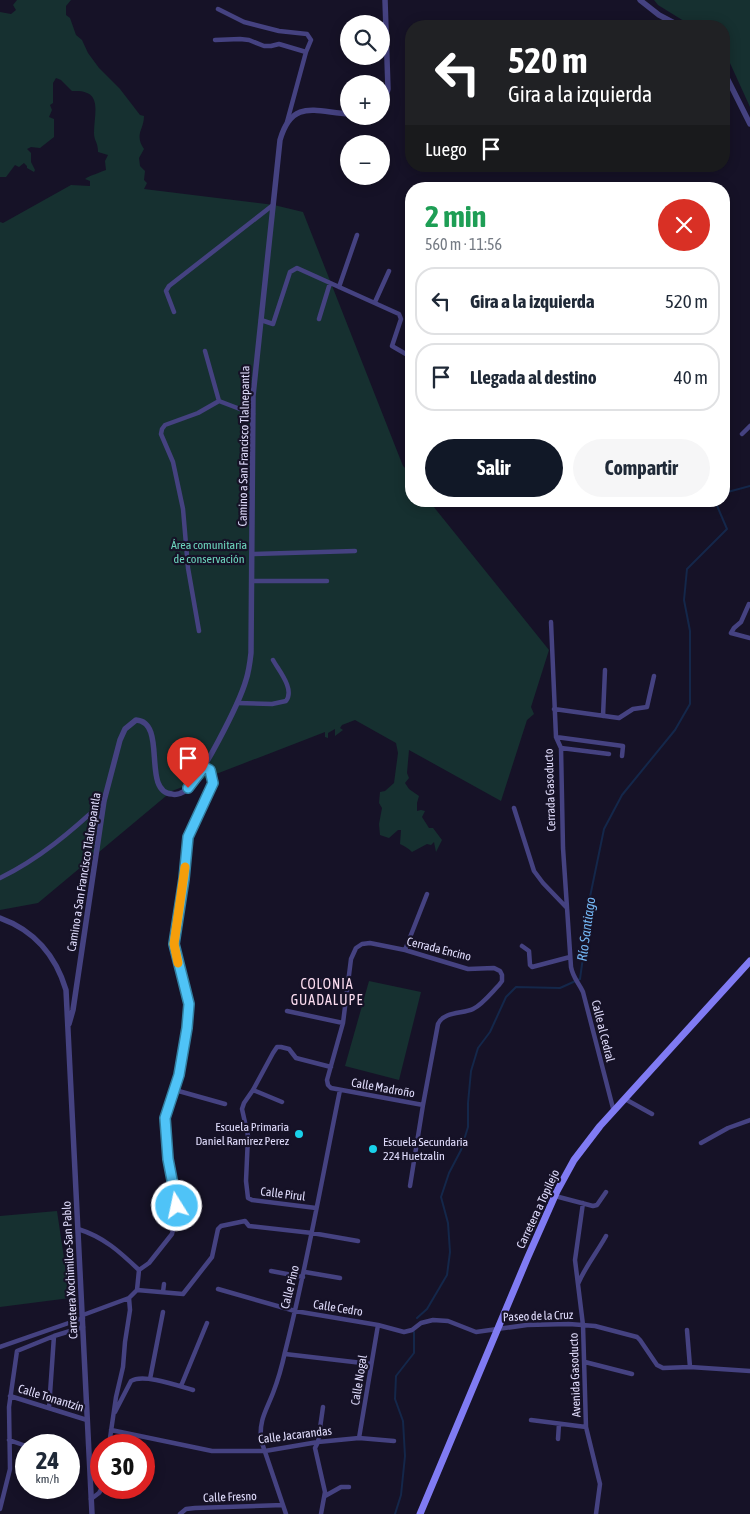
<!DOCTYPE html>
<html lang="es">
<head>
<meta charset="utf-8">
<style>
  body { margin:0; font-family:"Asap Condensed",sans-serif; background:#f6f6f7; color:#1f2937; height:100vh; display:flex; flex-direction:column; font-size:19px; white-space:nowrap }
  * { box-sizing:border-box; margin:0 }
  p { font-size:16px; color:#747a83 }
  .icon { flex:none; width:28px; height:28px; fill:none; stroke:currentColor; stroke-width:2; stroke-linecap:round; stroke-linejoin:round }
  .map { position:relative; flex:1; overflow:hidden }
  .sheet { position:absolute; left:405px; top:182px; width:325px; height:325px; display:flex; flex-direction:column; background:#fff; border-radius:20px; box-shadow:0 2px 12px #0003 }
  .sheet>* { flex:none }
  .hud { position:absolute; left:405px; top:20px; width:325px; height:152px; border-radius:20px; box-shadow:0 2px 12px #0003; background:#202124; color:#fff; overflow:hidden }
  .buttons { position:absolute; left:340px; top:15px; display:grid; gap:10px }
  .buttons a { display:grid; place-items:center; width:50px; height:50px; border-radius:50%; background:#fff; box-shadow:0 2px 12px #0003; font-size:25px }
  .speed { position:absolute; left:15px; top:1434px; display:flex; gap:10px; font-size:25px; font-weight:700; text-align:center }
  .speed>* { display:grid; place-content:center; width:65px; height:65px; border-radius:50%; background:#fff; box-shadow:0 2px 12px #0003; line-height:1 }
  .speed small { font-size:12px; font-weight:400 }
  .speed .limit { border:8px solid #d22; background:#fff; color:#111 }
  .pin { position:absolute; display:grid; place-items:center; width:42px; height:42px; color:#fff; margin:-51px -21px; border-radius:50% 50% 50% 0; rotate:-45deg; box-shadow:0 0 5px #0007 }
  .pin .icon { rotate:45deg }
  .me { position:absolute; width:55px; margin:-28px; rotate:350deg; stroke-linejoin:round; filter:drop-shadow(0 0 4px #0008) }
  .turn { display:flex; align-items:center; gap:18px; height:105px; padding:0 20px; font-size:22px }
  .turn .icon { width:65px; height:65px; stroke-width:2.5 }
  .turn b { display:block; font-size:35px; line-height:42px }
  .then { display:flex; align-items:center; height:48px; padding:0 20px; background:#0003; gap:10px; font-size:19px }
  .round { display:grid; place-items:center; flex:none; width:52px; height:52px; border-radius:26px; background:#f6f6f7 }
  .headline { display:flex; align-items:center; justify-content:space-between; height:85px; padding:0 20px }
  h1 { font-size:30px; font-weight:700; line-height:38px; color:#1e9e55 }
  .button { display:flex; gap:10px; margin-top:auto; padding:10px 20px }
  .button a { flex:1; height:58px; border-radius:30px; background:#111827; color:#fff; font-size:20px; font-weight:700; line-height:58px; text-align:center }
  .button a+a { background:#f6f6f7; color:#1f2937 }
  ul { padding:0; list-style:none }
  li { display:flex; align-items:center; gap:15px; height:68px; margin:0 10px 8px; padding:0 10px; border:2px solid #e0e1e3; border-radius:20px }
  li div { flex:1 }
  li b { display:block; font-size:19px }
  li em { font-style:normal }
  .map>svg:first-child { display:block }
  .green { fill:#163030 }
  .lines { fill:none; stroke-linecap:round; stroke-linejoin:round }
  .stream { stroke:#14274a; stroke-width:2 }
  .minor { stroke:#454281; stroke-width:4.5 }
  .tertiary { stroke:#454281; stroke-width:5.5 }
  .secondary { stroke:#807bf3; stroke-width:7 }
  .route-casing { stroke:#337fa1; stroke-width:12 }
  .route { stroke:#4fc3f7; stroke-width:9 }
  .slow { stroke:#f59e0b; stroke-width:9 }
  .poi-dot { fill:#19d1ea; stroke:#161227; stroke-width:2 }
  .labels { text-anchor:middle; stroke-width:4.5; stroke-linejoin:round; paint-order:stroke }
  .street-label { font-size:12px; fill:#e0dcfc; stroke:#161227 }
  .park-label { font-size:12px; fill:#6dd6be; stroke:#161227 }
  .poi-label { font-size:12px; fill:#e0dcfc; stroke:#161227; text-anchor:end }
  .water-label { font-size:14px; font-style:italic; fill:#73b5f2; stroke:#161227 }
  .neighbourhood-label { font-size:14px; letter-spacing:1px; fill:#fcddf0; stroke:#161227 }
</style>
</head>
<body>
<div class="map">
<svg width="750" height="1514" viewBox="0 0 750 1514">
  <rect width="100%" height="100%" fill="#161227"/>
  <path class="green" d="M17 0H71L66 6V15L70 18 76 35 82 40 88 53 99 68 120 89 140 115 144 116C144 130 134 134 144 149L139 158 140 166 145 171 144 180 147 183 144 189 274 205 303 212 403 466 411 474V501H429L549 650 531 707 534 714 527 720 501 801 409 750 407 773 409 778 405 783 409 789 419 796 417 803V811L421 810 425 811 422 817 429 828H433L442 840 436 852 434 842 431 845 427 844 412 852C408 848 404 846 400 844L401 830H398L389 838 380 835 379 824 382 808 379 803 380 792 385 791 394 783 398 753 396 743 355 720 342 725 340 728 343 730 335 736V729L328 733V738L325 737V732L172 791 38 903 0 910V222L3 223 71 185 90 186V181L85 179C89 176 101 172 106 170L105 161 108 155 98 152C98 142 94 141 94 133 94 112 104 89 72 91L61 80 56 78 53 83V103L50 105 52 110 49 117 54 119V137L40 148 31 147 27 149 31 153V162L35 170 34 172 27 168V166L24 163 19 167 15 165 6 177H0V12L11 14 16 10 13 5Z
    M654 0H750V107L724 50V26H692L658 5Z
    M369 981 421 992 399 1080 345 1066Z
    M57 1211 70 1298 0 1307V1216Z"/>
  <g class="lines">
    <path class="stream" d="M724 493 750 486
      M417 1318 427 1309 447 1275 450 1252 448 1223 441 1197 449 1173 461 1150 468 1127V1103L471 1071 478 1048 490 1032 506 997 516 987 560 988 580 979 584 950V926L604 829 622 795 675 730 690 704V631L684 600 687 569 727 529 715 501
      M395 1514 401 1495 405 1456 403 1421 395 1399 396 1376 414 1353V1332"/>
    <path class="minor" d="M215 40 240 39 249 40 264 46H271L279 44 306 52 311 40 307 34 279 31 244 22 218 9
      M287 122 306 52
      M339 287 357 235
      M375 302 389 271
      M174 312 166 291 169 286 273 205
      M319 319 330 283
      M261 320 273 324 290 272 297 268 399 314 401 319 392 346 411 357
      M205 351 219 401
      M742 434 750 426
      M252 554 355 551
      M252 581H327
      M749 604 741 622 734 628 731 633 750 638
      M551 622 556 737 561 748 563 848 571 967C573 978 579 983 583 992L614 1112
      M199 631 188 568 183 509 173 462 161 434 162 429 165 425 198 413 219 401 253 414
      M237 703 272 704 286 701C295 689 279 671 273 660
      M554 709 619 718 633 709 647 707 654 676
      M603 716 605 670
      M556 737 623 746 622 756
      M561 748 609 754
      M514 808 534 871 543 883 567 908
      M0 878C39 859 72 831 104 801
      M522 946 529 951 530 965 532 967 570 957
      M405 950 427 894
      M307 980 347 985
      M287 1011 343 1023 327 1080 328 1085 331 1088 423 1105
      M343 1023 351 959 356 948 362 944 370 943 405 950 468 969 494 968 500 971 502 975V981L499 985C492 992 483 1004 473 1009 463 1014 444 1011 438 1024L423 1105 410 1186
      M175 1090 225 1104
      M253 1090 282 1102
      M625 1099 652 1114
      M701 1143 728 1128 750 1120
      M555 1196 593 1206 597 1205 606 1192
      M583 1203 575 1260 583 1325 586 1427 600 1484 596 1514
      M316 1208 252 1200 248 1198 246 1181 248 1136 242 1109 244 1103 253 1090 273 1053 277 1047H281L289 1049 296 1058 331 1067
      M78 1229C104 1237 120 1252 139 1270
      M271 1271 303 1277
      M305 1272 340 1278
      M578 1284C586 1265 596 1254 606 1236
      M218 1289 295 1311 378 1325 404 1332 412 1330 421 1323 433 1320 448 1321 476 1332 527 1325 569 1324 595 1326 637 1337 640 1340 657 1365 663 1368 690 1367 750 1371
      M137 1290 139 1270 149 1263 172 1234 175 1221 177 1206 168 1159 165 1118 179 1075 187 1028 189 1005 174 944 184 879 188 837 213 783 210 769 204 767
      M163 1292 164 1284
      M83 1315 129 1298 137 1290 183 1294 212 1257 218 1229 221 1226 245 1221 249 1226 312 1233 358 1241
      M687 1330 690 1367
      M0 1347 83 1318
      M285 1354 371 1364
      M585 1362 632 1374
      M150 1379 163 1312
      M181 1386 207 1323
      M10 1396 87 1420
      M49 1408 54 1336
      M115 1412 131 1381C143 1373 179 1386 193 1390
      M531 1420 586 1427
      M111 1430 212 1451H265L318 1442 359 1438 394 1441
      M359 1438 378 1325
      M558 1439 559 1424
      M9 1440 26 1446
      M109 1445 116 1397 123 1367 125 1342 130 1310 129 1298
      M325 1496 341 1487H349
      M91 1499 99 1493 102 1488
      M0 1509 10 1469 9 1407 17 1351 54 1336 83 1327
      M180 1514 186 1509 195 1508 283 1505
      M286 1514 261 1440C259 1420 266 1411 273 1393 278 1380 282 1366 285 1352 307 1266 322 1178 340 1090
      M321 1514 325 1492 315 1448 318 1442 323 1407"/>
    <path class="tertiary" d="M640 0 659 15 680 26
      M724 72 750 124
      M381 103 385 100 388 89 385 0
      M0 918C34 930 56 956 66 990L92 1514
      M69 1024 73 1010 104 801 120 740 125 729 136 720C168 722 141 792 172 794 175 795 180 794 183 792 200 783 240 701 246 680 249 671 250 662 251 653L253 396 280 140C292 98 316 112 349 114"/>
    <path class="secondary" d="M420 1514 527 1259 557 1191 574 1160 600 1126 750 961"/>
  </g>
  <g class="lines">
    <g class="route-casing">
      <path id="route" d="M177 1206 168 1159 165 1118 179 1075 187 1028 189 1004 174 944 184 879 188 837 213 783 210 770 204 767 188 788"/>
    </g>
    <use href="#route" class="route"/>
    <path class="slow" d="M178 963 174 944 185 867"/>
  </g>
  <g class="poi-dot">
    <circle cx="299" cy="1134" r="5"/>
    <circle cx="373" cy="1149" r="5"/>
  </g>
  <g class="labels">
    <g class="street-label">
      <text transform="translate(244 446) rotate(-89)" y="4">Camino a San Francisco Tlalnepantla</text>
      <text transform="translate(550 790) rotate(-92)" y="4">Cerrada Gasoducto</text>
      <text transform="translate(84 872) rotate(-81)" y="4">Camino a San Francisco Tlalnepantla</text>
      <text transform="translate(439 949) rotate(14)" y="4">Cerrada Encino</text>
      <text transform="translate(603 1031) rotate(76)" y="4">Calle al Cedral</text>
      <text transform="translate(383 1088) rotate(10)" y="4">Calle Madroño</text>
      <text transform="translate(283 1194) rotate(7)" y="4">Calle Pirul</text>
      <text transform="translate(538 1209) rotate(-65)" y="4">Carretera a Topilejo</text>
      <text transform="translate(70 1270) rotate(-93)" y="4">Carretera Xochimilco-San Pablo</text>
      <text transform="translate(290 1287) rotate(-76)" y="4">Calle Pino</text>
      <text transform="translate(338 1308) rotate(9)" y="4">Calle Cedro</text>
      <text transform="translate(538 1316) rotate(-2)" y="4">Paseo de la Cruz</text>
      <text transform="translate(575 1375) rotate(-92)" y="4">Avenida Gasoducto</text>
      <text transform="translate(359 1380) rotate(-81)" y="4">Calle Nogal</text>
      <text transform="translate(51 1398) rotate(17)" y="4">Calle Tonantzín</text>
      <text transform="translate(295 1435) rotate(-7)" y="4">Calle Jacarandas</text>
      <text transform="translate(230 1497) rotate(-2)" y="4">Calle Fresno</text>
    </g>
    <g class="park-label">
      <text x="209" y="549">Área comunitaria<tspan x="209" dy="14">de conservación</tspan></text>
    </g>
    <g class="poi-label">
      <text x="289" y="1131">Escuela Primaria<tspan x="289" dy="14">Daniel Ramirez Perez</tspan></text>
      <text x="383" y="1146" text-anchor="start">Escuela Secundaria<tspan x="383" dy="14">224 Huetzalin</tspan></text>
    </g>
    <g class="water-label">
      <text transform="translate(586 929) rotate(-82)" y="5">Río Santiago</text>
    </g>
    <g class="neighbourhood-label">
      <text x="327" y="989">COLONIA<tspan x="327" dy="16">GUADALUPE</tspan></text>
    </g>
  </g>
</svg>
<div class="buttons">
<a><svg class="icon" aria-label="search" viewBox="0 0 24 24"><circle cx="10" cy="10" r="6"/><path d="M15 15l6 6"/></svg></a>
<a>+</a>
<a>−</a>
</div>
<div class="speed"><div>24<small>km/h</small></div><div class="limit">30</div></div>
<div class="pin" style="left:188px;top:788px;background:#d93025"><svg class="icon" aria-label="arrive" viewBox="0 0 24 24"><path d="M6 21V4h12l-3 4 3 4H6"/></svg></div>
<svg class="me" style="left:177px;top:1206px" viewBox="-20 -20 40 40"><circle r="17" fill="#4fc3f7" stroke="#fff" stroke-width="3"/><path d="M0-11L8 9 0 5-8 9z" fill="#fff"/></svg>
<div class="hud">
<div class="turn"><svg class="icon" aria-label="left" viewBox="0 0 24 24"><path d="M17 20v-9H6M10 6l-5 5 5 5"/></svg><div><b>520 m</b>Gira a la izquierda</div></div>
<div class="then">Luego<svg class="icon" aria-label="arrive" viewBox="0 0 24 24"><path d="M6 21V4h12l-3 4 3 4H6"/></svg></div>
</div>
<section class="sheet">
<div class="headline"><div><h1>2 min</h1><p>560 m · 11:56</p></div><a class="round" style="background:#d93025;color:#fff"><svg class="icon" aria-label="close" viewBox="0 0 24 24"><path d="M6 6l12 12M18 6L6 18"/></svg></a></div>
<ul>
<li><svg class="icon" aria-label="left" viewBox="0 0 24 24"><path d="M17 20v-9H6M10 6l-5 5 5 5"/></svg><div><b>Gira a la izquierda</b></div><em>520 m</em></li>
<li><svg class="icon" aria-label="arrive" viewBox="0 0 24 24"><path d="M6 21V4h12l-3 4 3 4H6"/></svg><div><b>Llegada al destino</b></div><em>40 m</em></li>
</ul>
<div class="button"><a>Salir</a><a>Compartir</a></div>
</section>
</div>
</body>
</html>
